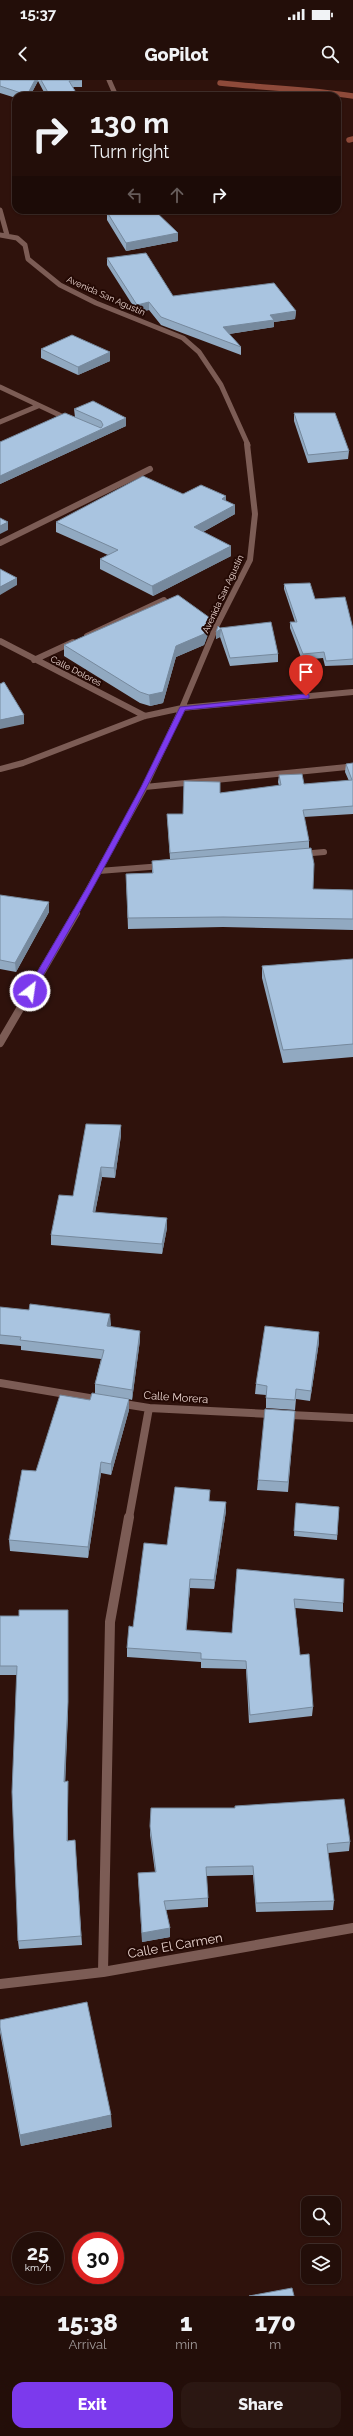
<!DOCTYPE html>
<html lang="en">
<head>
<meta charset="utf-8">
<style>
  body { margin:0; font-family:Raleway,sans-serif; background:#2b1712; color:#f1f3f6; height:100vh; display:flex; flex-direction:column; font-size:15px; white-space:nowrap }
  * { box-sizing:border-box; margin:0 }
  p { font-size:13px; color:#a39c9c }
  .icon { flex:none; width:22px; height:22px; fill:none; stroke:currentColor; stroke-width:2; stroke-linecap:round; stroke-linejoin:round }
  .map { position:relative; height:2216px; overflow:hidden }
  .side { display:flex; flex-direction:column; background:#230e09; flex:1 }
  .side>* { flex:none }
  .guide { position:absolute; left:12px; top:12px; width:329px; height:122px; border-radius:12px; box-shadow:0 1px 3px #0004,0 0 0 1px #402e2a; background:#230e09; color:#f1f3f6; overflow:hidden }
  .fabs { position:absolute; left:301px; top:2116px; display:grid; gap:8px }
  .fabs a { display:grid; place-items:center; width:40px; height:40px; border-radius:8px; background:#230e09; box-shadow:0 1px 3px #0004,0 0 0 1px #402e2a; font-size:20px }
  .speed { position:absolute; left:12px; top:2152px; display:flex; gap:8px; font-size:20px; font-weight:700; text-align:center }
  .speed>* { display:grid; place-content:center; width:52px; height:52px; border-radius:50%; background:#230e09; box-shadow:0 1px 3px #0004,0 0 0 1px #402e2a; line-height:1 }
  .speed small { font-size:10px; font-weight:400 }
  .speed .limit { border:6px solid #d22; background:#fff; color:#111 }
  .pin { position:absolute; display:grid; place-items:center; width:34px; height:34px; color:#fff; margin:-41px -17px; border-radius:50% 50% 50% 0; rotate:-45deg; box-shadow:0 0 4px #0007 }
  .pin .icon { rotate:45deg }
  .me { position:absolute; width:44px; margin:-22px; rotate:30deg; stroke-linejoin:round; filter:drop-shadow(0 0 3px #0008) }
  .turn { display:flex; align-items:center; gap:14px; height:84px; padding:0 12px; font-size:18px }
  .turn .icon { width:52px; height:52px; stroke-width:2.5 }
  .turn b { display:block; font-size:28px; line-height:34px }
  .lanes { display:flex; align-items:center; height:38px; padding:0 12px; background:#0003; justify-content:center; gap:20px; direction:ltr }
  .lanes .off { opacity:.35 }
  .eta { display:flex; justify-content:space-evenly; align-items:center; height:68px; text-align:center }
  .eta b { font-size:24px; font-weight:800; line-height:28px }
  .primary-button { display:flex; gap:8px; margin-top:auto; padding:8px 12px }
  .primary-button a { flex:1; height:46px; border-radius:12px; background:#7c3aed; color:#fff; font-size:16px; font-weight:800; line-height:46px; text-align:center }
  .primary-button a+a { background:#2b1712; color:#f1f3f6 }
  .status { display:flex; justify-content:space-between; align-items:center; height:28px; padding:0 20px; background:#230e09; direction:ltr }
  .status svg { height:11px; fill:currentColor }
  header { display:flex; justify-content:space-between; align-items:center; height:52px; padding:0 12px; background:#230e09; font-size:18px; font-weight:800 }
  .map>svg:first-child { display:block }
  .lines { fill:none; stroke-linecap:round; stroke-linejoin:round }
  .stream { stroke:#8e4a3a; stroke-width:5.5 }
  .minor-far3 { stroke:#7c5c55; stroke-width:5 }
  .minor-far2 { stroke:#7c5c55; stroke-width:6 }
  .minor-far1 { stroke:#7c5c55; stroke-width:8 }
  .minor { stroke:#7c5c55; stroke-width:10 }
  .wall { fill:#91a9c1 }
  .shaded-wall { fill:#76899d }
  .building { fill:#a9c4e0; stroke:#76899d }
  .route { fill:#7c3aed; stroke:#51269a }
  .labels { text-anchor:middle; stroke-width:4; stroke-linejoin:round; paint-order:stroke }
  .far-street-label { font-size:9px; fill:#e9d4cf; stroke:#240904 }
  .street-label { font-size:11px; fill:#e9d4cf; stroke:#240904 }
  .near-street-label { font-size:13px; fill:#e9d4cf; stroke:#240904 }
</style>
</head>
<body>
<div class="status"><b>15:37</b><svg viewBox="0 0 49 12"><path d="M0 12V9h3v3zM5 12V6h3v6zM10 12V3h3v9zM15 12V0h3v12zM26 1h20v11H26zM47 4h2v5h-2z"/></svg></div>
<header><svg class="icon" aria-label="back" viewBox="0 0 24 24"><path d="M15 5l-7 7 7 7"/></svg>GoPilot<svg class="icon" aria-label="search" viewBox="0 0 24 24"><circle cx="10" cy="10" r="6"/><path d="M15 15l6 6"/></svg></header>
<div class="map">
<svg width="353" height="2216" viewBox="0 0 353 2216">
  <rect width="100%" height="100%" fill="#2f120c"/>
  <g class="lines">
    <path class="stream" d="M220 3C265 8 309 9 353 16
      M349 60 353 59"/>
    <path class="minor-far3" d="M109 0 116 16
      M0 130 7 155
      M0 155 17 158 25 165 28 179 60 205 96 223 183 258 199 272 221 305 248 365
      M0 307 70 340
      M0 342 38 326"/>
    <path class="minor-far2" d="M0 463 150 389
      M87 556 164 520
      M0 561 145 636
      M34 580 73 562
      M0 689 23 683 145 636 182 628 353 612
      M145 707 347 687
      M301 774 324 772
      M99 791 162 786
      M75 834 145 707 182 628 216 547 250 480 255 434 247 364"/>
    <path class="minor-far1" d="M0 963 76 833
      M0 1303 101 1320
      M118 1323 149 1328 353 1338
      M129 1438 149 1328"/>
    <path class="minor" d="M103 1892 110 1542 129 1437
      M0 1904 103 1892 353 1848"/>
  </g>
  <path class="wall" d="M0 0H82V7H73L78 16H46L38 1 30 16H16V18L0 13Z
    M141 131 178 161 126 171 107 140V132Z
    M107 178 173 216 296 231 295 239 274 242V247L229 254 241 267V275L161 245 149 230 137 232 107 185Z
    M41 269 110 272V281L78 295 41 278Z
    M74 329 126 338V346L0 404V362L75 337Z
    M294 333 349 371 348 379 308 383 294 341Z
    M183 414 226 421 235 434 203 452 231 476 153 516 100 489V479L108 475 56 452V442Z
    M284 504 315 519 353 549V585L325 586 323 578 302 580 290 548V542H295L284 509Z
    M220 548 278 574V582L230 586 220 557 216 559V552Z
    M210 549 204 565 176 577 163 623 150 626 140 623 64 576V565Z
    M353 683V734L304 737 309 761V768L313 809 353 810V850L223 847 128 849 126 794 152 793V781L170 779 167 734H183L220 713 279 706 278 702 279 695 304 704 349 701 345 692 346 684Z
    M0 815 49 832 16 892 0 889Z
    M353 879V977L283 983 262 898V886Z
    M121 1045V1055L115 1098 102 1097 95 1133 167 1138V1148L162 1174 51 1165V1155L73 1116Z
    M0 1227 111 1244 110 1247 140 1251V1260L132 1320 129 1319V1330L111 1395 101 1393 88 1478 10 1471 9 1460 36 1391 95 1313V1304L101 1279 21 1270V1266L0 1264Z
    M319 1252V1262L310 1321 296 1319 295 1330 266 1328V1315L255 1314 256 1304Z
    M294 1341 288 1412 257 1410 258 1400Z
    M210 1421 226 1431 214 1509 190 1508 186 1550 232 1553 237 1489 343 1523V1532L295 1528 300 1575 313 1627 312 1636 249 1643 246 1589 201 1588V1582L127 1577V1568L133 1547 167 1465Z
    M296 1423 339 1427 337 1460 294 1456Z
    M68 1530V1631L65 1701 68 1711V1761L75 1760 82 1865 19 1869 18 1861 17 1595H0V1536H19Z
    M150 1746 350 1762 349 1771 328 1773 334 1821 333 1830 256 1832 253 1795 206 1796 208 1818V1827L166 1830 170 1848V1857L142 1862 138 1793 155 1792 150 1755Z
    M0 1940 112 2047 21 2066 0 1952Z"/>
  <path class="shaded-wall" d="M35 0H38V1L30 16H27V15Z
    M178 153V161L126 171V163Z
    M149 222V230L137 232V225Z
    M296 231 295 239 274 242V247L223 255V247L270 235Z
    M110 272V281L78 295V287Z
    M126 338V346L0 404V396Z
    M226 416V426L222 419Z
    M235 425V434L194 457V447Z
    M8 442V450L0 454V446Z
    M231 466V476L153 516 152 506Z
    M17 498V505L0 515V507Z
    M210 538V549L204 565 176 577 163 623 150 626 149 615 176 566Z
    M221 549 220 557 216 559V552Z
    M24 635V644L0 649V640Z
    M49 822V832L16 892 15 883Z
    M121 1045V1055L115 1098 114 1088Z
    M101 1087 102 1097 93 1142V1132Z
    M167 1138V1148L162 1174V1164Z
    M110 1234 111 1244 108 1256 107 1246Z
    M140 1251V1260L132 1320V1310Z
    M319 1252V1262L310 1321 311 1311Z
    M129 1319V1330L111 1395V1384Z
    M101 1382V1393L88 1478V1467Z
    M226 1422V1431L214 1509V1500Z
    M190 1499V1508L186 1559V1550Z
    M68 1530V1631L65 1711 64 1702Z
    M68 1701V1770L67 1761Z
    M170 1848V1857L142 1862V1853Z
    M111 2035 112 2047 21 2066 20 2055Z"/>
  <path class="building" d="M0 0H35L27 15 0 6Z
    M41 0H82L69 1 78 16H50Z
    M127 130H141V131L154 130 178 153 126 163 107 132Z
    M146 173 173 216 274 203 296 231 270 235 274 240 223 247 241 267 161 237 149 222 137 225 107 178Z
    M72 255 110 272 78 287 41 269Z
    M93 321 126 338 0 396V362L65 333 101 348 103 345 101 341 74 329Z
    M294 333H335L349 371 308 375Z
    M143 396 183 414 201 405 226 416 222 419 235 425 194 447 231 466 152 506 100 479 118 470 56 442Z
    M0 438 8 442 0 446Z
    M0 489 17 498 0 507Z
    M310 503 315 519 345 517 353 549V579L326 581 324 572 303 574 290 542H297L284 504Z
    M178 515 210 538 204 554 176 566 163 612 149 615 140 612 64 565Z
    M271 542 278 574 230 578 221 549 216 552 218 546 220 548Z
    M4 602 24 635 0 640V604Z
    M353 683V726L303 730 309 761 170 773 167 734H183L184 701 220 702V713L281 705 279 695 302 694 304 704 352 700 346 684Z
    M311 768 314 784 313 809 353 810V839L223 837 128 838 126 794 153 793 152 781Z
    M0 815 49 822 15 883 0 880Z
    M353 879V964L283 970 262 886Z
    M86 1044 121 1045 114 1088 101 1087 93 1132 167 1138 162 1164 51 1155 59 1115 73 1116Z
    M30 1224 110 1234 107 1246 140 1251 132 1310 95 1304 104 1270 20 1260 21 1257 0 1255V1227L29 1230Z
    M265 1246 319 1252 311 1311 296 1309 295 1320 266 1318 267 1306 256 1304Z
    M92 1313 129 1319 111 1384 101 1382 88 1467 9 1460 22 1390 36 1391 60 1315 90 1320Z
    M265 1329 295 1331 288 1402 258 1400Z
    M175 1407 210 1410 209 1421 226 1422 214 1500 190 1499 186 1550 232 1553 237 1489 344 1499 343 1523 294 1519 300 1575 309 1574 313 1627 250 1635 246 1581 201 1579V1573L127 1568 129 1546 133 1547 144 1463 167 1465Z
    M296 1423 339 1427 337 1455 294 1451Z
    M19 1530H68V1622L64 1702 68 1701 67 1761 75 1760 81 1856 18 1861 12 1712 17 1586H0V1536H19Z
    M344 1719 350 1762 327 1764 334 1821 256 1823 253 1786 206 1787 208 1818 164 1821 170 1848 142 1853 138 1793 156 1792 150 1746 151 1728H235V1726Z
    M87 1922 111 2035 20 2055 0 1947V1940Z
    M292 2208 294 2216H249Z"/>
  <path class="route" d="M306 614 309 615V618L185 630C139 726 88 819 34 911L27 913 26 911 87 807 141 707 180 627Z"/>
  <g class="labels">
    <g class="far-street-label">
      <text transform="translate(106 216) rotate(24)" y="3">Avenida San Agustín</text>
      <text transform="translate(223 514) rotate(-65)" y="3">Avenida San Agustín</text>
      <text transform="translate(76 591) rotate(27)" y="3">Calle Dolores</text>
    </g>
    <g class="street-label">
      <text transform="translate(176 1317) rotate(4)" y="4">Calle Morera</text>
    </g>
    <g class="near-street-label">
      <text transform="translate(175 1865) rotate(-10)" y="5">Calle El Carmen</text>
    </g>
  </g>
</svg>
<div class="fabs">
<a><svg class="icon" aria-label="search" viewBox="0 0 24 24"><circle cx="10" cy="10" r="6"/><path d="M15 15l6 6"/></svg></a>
<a><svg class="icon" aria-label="layers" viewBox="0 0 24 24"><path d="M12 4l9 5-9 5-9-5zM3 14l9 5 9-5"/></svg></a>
</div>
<div class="speed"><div>25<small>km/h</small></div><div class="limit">30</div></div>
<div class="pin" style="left:306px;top:616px;background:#d93025"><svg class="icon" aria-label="arrive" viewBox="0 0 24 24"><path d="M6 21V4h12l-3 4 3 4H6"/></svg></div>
<svg class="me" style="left:30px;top:911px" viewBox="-20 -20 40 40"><circle r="17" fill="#7c3aed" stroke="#fff" stroke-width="3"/><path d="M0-11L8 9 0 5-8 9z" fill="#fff"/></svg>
<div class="guide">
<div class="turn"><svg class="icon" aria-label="right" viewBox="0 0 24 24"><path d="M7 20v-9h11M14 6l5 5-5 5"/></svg><div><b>130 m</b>Turn right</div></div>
<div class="lanes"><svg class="icon off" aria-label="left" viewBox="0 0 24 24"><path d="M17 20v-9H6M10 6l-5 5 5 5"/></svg><svg class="icon off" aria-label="ahead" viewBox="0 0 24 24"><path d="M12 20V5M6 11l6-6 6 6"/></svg><svg class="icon" aria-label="right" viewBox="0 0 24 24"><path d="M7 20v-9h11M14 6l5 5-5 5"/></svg></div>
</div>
</div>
<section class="side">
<div class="eta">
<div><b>15:38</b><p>Arrival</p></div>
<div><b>1</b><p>min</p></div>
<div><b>170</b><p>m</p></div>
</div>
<div class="primary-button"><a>Exit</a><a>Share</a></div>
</section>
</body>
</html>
